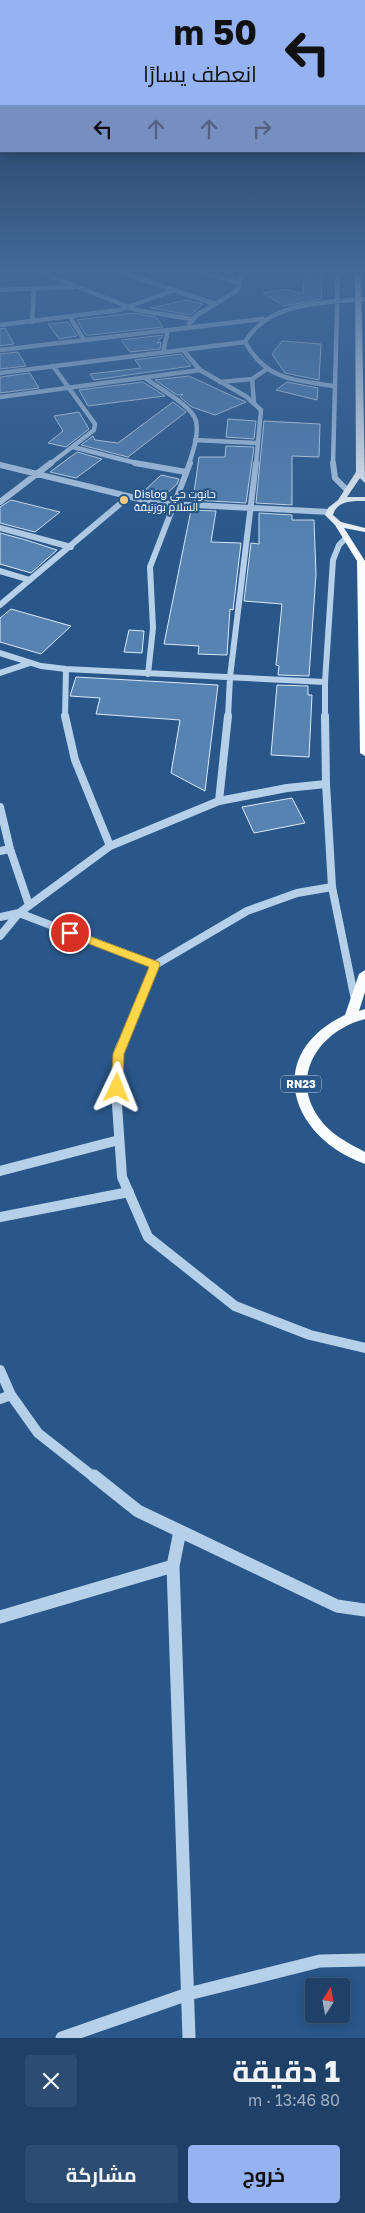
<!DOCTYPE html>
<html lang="ar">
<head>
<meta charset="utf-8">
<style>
  body { margin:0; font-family:"Golos Text",Cairo,sans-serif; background:#2c4c71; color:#f1f3f6; direction:rtl; height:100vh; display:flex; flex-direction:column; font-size:19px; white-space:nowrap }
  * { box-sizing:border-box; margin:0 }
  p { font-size:16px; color:#a1afc0 }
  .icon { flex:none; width:28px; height:28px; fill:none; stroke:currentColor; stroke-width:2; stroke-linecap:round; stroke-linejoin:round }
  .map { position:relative; height:2038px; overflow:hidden; direction:ltr }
  .panel { display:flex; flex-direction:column; background:#1f4168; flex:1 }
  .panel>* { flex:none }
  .guide { position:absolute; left:0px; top:0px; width:365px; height:152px; box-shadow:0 2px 12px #0003,0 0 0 1px #3c5a7c; direction:rtl; background:#95b2f1; color:#111; overflow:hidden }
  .needle { width:32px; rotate:11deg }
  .fabs { position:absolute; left:305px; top:1978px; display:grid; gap:10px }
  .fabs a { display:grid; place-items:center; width:45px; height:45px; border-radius:5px; background:#1f4168; box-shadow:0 2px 12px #0003,0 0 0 1px #3c5a7c; font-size:25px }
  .pin { position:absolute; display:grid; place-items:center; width:42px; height:42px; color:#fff; margin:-21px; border:2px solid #fff; border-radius:50%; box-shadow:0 1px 5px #0007 }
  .me { position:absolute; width:55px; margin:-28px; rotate:2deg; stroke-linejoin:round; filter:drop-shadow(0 0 4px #0008) }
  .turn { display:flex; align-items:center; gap:18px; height:105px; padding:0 25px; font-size:22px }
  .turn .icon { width:65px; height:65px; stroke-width:2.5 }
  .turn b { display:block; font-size:35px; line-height:42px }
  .lanes { display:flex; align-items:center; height:48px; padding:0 25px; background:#0003; justify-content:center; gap:25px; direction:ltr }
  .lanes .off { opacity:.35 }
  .round { display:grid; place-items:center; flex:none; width:52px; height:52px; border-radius:5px; background:#2c4c71 }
  .headline { display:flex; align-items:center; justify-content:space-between; height:85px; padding:0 25px }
  h1 { font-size:30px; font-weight:700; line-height:38px }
  .action { display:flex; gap:10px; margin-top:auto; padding:10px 25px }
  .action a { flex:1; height:58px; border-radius:5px; background:#95b2f1; color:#111; font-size:20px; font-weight:700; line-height:58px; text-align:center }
  .action a+a { background:#2c4c71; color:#f1f3f6 }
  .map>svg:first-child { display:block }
  .building { fill:#5683b2; stroke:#dbe9f7 }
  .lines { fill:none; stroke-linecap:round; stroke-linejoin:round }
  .minor-far4 { stroke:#b7d0e9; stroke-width:4.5 }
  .minor-far3 { stroke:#b7d0e9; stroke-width:6 }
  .minor-far2 { stroke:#b7d0e9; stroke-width:8 }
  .minor-far1 { stroke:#b7d0e9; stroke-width:10 }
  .minor { stroke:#b7d0e9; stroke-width:13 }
  .major { fill:#f9fcfe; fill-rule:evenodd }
  .route { fill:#ffd54a; stroke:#a68a30 }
  .poi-dot { fill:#f0ca7d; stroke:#29578a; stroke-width:2 }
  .labels { text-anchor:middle; stroke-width:4.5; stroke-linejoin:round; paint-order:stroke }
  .far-poi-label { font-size:11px; fill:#fff; stroke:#29578a; text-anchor:start }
  .shield { fill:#29578a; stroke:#bfcddc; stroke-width:1 }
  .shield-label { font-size:11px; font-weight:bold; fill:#fff }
</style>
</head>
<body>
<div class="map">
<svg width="365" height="2038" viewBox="0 0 365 2038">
  <rect width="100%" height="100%" fill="#29578a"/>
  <path class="building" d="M323 269 321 299 284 306 263 293 286 289 303 294 305 273Z
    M186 300 203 304 191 315 151 308Z
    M133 313 156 317 163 327 91 335H86L77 320Z
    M68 322 77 336 59 339 48 324Z
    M5 328 14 344 0 346V329Z
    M163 335 157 343 161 342 160 349 130 352 121 340Z
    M282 341 321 344 319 380 285 373 272 354Z
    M18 352 26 366 0 369V354Z
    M181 354 191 366 94 380 90 374 141 368 135 360Z
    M30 373 39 388 0 393V377Z
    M189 376 228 394 246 402 215 415 192 407 180 397 183 394 177 395 155 380Z
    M143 382 165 396 88 406 79 390Z
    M287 382 318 388 317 400 276 390Z
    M173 402 186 412 128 457 81 445 93 436 95 440 118 443Z
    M79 412 89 429 66 447 48 443 63 431 54 416Z
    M228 419 256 421 254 439 226 437Z
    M264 421 320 424 319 457 292 456V505L256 503Z
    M226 446 254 447 246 503 193 500 199 457H225Z
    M77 452 102 459 76 478 50 472Z
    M161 475 179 479 177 484 162 498 141 494Z
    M11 500 60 512 35 532 0 523V507Z
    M191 510 216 511 211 542 241 543 233 610 230 609 227 655 198 654 199 646 164 644Z
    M259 513 292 515V520H314L316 574 309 676 278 675 279 666 276 665 282 604 244 601 251 543 259 544Z
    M0 533 26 540 57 550 31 573 0 564Z
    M11 609 25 613 71 626 41 654 0 642V618Z
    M129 630 144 631 142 653 124 652Z
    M76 677 218 685 205 791 171 773 180 720 96 714 100 698 70 696Z
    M277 685 308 686V695H312L309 757 271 755Z
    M292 798 305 823 254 833 242 807Z"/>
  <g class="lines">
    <path class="minor-far4" d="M112 269 215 304
      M195 269 239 283
      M0 271H38L136 310 192 319
      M40 271 68 269
      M0 290 73 287
      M70 317 84 340
      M32 322 34 288
      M189 324 197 315 238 290 243 269
      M0 325 120 310 174 290
      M0 350 263 319
      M183 350 200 370 247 397 261 410 256 464
      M163 352 168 330
      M0 373 245 342
      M145 378C157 387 193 406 196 421 199 435 193 451 189 464
      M220 382 252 379
      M333 386C293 379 267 381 245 342 268 302 324 302 365 299
      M0 397 200 370
      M254 402 252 379 267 369
      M195 440 258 443
      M73 447 140 464
      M50 464 94 430 95 424 53 366
      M333 464 338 269"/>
    <path class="minor-far3" d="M135 463 186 472
      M333 463 335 478 347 490
      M0 465 156 503 329 512
      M0 502 51 463
      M0 528 71 547
      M0 571 30 580
      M0 605 127 498
      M0 653 41 666 66 669 325 682
      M0 673 30 663
      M148 674 153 628 150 567 190 463
      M65 717 66 669
      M228 717 230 677 256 463
      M325 717V682L333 560 339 545 346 538"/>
    <path class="minor-far2" d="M65 716 75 760 110 846
      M325 716 326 784 332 887 355 1000
      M219 801 228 716
      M0 807 10 849 29 905
      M0 851 10 849
      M0 917 19 913 155 965
      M0 936 19 913 110 846 219 801 287 788 326 784
      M121 1047 155 965 247 911 297 893 332 887"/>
    <path class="minor-far1" d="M121 1046 118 1054 117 1105 122 1177 148 1237 235 1306 310 1335 365 1348
      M0 1171 119 1140
      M0 1217 129 1192
      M0 1370 11 1395 38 1433 95 1478
      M0 1399 11 1395"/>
    <path class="minor" d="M94 1476 138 1511 337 1606 365 1610
      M180 1531 173 1566 189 2038
      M0 1617 173 1566
      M62 2038 188 1994 320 1961 365 1960"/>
    <path class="major" d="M355 269H361L365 483 360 478 347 497H365V501C353 501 337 500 333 515L341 522 365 528V532L344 528 365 561V756L360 753 357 561 335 525 325 515 328 508 338 500 356 472Z
      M365 970V992L359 1011 365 1009V1019C321 1030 288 1075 319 1118 330 1134 348 1143 365 1152V1164C289 1137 263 1054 345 1015L359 974Z"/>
  </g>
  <linearGradient id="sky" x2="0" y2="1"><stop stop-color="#17304c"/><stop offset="0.49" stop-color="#436998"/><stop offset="1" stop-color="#436998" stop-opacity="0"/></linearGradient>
  <rect width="365" height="554" fill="url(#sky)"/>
  <path class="route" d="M70 929 159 962 160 965 124 1054 123 1088 117 1093 111 1088 113 1054 149 967 66 935 65 933Z"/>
  <circle class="poi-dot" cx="124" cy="500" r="5"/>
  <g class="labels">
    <g class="far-poi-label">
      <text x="134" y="498">Dislog حانوت حي<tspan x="134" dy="13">السلام بوزنيقة</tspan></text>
    </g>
    <rect class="shield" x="281" y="1075.5" width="40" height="17" rx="4"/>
    <g class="shield-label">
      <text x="301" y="1088">RN23</text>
    </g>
  </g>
</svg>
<div class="fabs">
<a><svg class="needle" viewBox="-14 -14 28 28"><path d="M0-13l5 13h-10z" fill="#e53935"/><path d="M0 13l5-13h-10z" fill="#a1afc0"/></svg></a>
</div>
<div class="pin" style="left:70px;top:933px;background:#d93025"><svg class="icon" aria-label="arrive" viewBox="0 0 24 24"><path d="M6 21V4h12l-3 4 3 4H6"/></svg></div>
<svg class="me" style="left:117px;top:1088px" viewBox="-20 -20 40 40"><path d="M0-17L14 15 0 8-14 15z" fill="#ffd54a" stroke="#fff" stroke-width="4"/></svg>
<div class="guide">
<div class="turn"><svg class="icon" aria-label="left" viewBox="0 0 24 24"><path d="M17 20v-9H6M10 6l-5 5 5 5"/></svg><div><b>50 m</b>انعطف يسارًا</div></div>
<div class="lanes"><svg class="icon" aria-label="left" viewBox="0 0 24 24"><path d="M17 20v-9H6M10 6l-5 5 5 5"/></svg><svg class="icon off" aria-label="ahead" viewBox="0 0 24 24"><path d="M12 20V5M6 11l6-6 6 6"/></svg><svg class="icon off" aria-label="ahead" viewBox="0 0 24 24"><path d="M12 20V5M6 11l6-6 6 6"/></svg><svg class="icon off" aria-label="right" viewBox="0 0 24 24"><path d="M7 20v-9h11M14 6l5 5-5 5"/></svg></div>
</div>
</div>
<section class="panel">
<div class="headline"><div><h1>1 دقيقة</h1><p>80 m · 13:46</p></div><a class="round"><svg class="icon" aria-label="close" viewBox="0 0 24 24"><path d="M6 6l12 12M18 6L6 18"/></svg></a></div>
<div class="action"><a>خروج</a><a>مشاركة</a></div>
</section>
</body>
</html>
